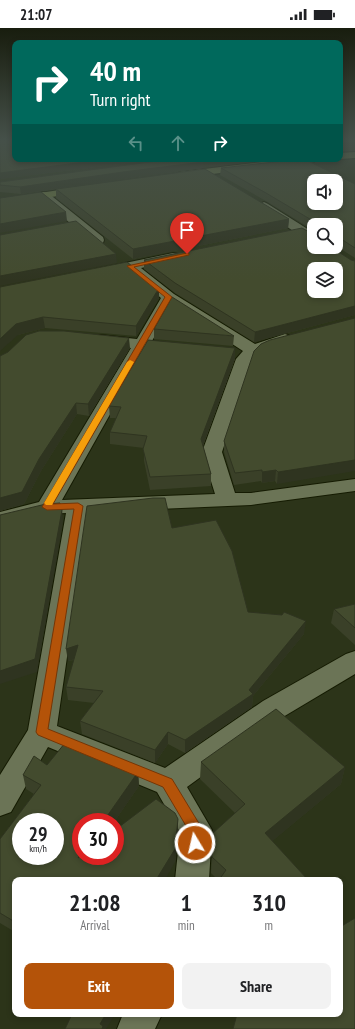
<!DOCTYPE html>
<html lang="en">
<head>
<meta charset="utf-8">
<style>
  body { margin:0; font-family:"PT Sans Narrow",sans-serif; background:#f2f2f2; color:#202124; height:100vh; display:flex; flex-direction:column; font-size:15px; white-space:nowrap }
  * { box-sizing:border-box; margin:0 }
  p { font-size:13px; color:#757577 }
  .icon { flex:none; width:22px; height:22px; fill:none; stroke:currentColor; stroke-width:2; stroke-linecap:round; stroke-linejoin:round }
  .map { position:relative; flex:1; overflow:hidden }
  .sheet { position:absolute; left:12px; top:849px; width:331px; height:140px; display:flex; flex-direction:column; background:#fff; border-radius:8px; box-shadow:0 2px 6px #0003 }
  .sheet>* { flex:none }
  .hud { position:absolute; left:12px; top:12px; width:331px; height:122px; border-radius:8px; box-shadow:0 2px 6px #0003; background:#00695c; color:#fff; overflow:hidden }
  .controls { position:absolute; left:307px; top:146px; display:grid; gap:8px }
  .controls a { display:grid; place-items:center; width:36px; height:36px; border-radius:8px; background:#fff; box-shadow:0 2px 6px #0003; font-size:20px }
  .speed { position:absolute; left:12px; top:785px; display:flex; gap:8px; font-size:20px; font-weight:700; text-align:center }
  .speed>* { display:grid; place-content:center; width:52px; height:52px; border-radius:50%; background:#fff; box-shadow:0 2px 6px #0003; line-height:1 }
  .speed small { font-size:10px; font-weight:400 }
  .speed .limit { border:6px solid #d22; background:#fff; color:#111 }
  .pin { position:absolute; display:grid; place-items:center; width:34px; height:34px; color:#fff; margin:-41px -17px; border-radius:50% 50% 50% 0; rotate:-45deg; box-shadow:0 0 4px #0007 }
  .pin .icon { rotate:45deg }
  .me { position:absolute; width:44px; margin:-22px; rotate:351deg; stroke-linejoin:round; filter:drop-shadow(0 0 3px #0008) }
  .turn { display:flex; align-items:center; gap:14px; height:84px; padding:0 12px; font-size:18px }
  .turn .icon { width:52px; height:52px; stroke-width:2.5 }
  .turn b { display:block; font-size:28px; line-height:34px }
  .lanes { display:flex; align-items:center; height:38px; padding:0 12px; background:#0003; justify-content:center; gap:20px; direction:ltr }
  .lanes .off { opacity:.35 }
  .eta { display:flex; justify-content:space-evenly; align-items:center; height:68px; text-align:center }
  .eta b { font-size:24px; font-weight:700; line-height:28px }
  .action { display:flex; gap:8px; margin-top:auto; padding:8px 12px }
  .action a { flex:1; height:46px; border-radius:8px; background:#b45309; color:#fff; font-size:16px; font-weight:700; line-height:46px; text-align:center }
  .action a+a { background:#f2f2f2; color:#202124 }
  .status { display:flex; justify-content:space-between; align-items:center; height:28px; padding:0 20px; background:#fff; direction:ltr }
  .status svg { height:11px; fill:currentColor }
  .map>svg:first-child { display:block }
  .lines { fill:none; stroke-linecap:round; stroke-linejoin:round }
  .street-casing { stroke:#151b02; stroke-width:2 }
  .secondary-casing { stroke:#151b02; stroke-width:2 }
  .street { fill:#6b7456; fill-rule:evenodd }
  .secondary { fill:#6e7c45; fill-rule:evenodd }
  .wall { fill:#3a4028 }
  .shaded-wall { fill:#2f3420 }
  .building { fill:#434b2e; stroke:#2f3420; fill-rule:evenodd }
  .route { fill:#b45309; stroke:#753606 }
  .slow { fill:#f59e0b }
</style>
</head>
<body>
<div class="status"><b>21:07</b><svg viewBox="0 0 49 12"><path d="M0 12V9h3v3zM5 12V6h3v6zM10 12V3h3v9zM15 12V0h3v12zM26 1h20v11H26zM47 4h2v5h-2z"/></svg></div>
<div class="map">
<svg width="355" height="1001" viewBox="0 0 355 1001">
  <rect width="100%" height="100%" fill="#2c3419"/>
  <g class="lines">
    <g class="street-casing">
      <path id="street" d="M44 164 48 165 103 209 104 212 103 215H93L40 169 38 167 40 165Z
        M264 174 268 176 314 205V215L309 214 260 180 258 178 260 176Z
        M173 225 178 226 180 229 178 232 141 240 174 266 255 316 285 306 291 308 293 311 291 314 259 325 252 333 222 424 235 465H251L355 451V463L251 477 88 484 57 698 165 740 263 673 346 626 355 623V646L283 689 187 759 212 802 209 852H175L180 804 157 764 48 719 11 784 0 788V747L28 702 66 485 47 486 0 498V484L39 474 131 320 94 315 92 312 94 309 100 307 137 311 161 270 128 242 101 248 96 247 94 244 96 241 101 240ZM172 277 243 323 236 331 202 424 215 466 62 472 146 322 175 325 181 323 183 320 181 317 152 313Z
        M123 986H162L155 1001H117Z"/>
    </g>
    <g class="secondary-casing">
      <path id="secondary" d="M355 124V130L340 131V125Z
        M288 131H319L314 134 179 150 174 147 179 144Z
        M86 158 92 161 90 163 0 177V171Z"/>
    </g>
    <use href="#street" class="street"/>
    <use href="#secondary" class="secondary"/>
  </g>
  <path class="wall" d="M0 112 15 131H198L203 134V140L123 151 57 161 289 191 288 200 133 231 56 170V161L21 166 0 164V154L157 133 153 132 0 151Z
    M340 112H355V123H340Z
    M221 140 355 156V230L336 218V197H314V219L351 232 355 233V287L254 314 175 265 144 241V232L309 204 313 202 266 173 220 147Z
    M0 259 159 270 136 308 45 300 18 307Z
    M355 290 277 456 275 453 262 455 261 453 234 457 224 424V413Z
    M154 301 234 308 233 318 154 311Z
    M130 320 89 388 77 386 41 443 24 476 0 483V328Z
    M235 320V331L203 418 211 446V458L150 462 144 433V420L110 416V404L116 390H110L109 378Z
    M172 500 248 584 304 606 253 668 252 679 185 725 168 716 155 735 82 706 80 693 94 675 68 672 66 659 74 632 68 633Z
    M355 576V617L331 595 334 581Z
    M201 734 345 739 341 756 272 813 308 852H218L211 845 213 805 235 785 200 751Z
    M47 737 138 744 139 758 114 794H81V828L178 791V804L175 834 15 852V904L0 895V811L34 766 26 761 23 747Z"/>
  <path class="shaded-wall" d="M108 131H153V132L0 151V145Z
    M203 134V140L123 151 21 166 20 159 123 144Z
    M66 184 67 193 0 205V196Z
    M289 191 288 200 133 231V221Z
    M116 226 117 235 0 258V248Z
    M159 260V270L136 308V298Z
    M355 278V287L254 314 255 304Z
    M43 289 45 300 18 307 0 323V311L16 296Z
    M129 310 130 320 89 388 88 376Z
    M235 320V331L201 423V411Z
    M76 375 77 386 41 443 24 476 0 483V470L39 431Z
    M355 432V443L277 456 278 444Z
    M276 442 275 453 262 455V444Z
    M62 482 63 494 37 644 0 656V643Z
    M306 593 304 606 253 668 252 679 185 725V712L249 662Z
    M78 617 79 630 68 633 66 621Z
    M168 704V716L155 735V722Z
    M345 739 341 756 263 821 265 805Z
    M138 744 139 758 114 794H103Z
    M178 791V804L175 834 165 852H156Z
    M106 986H115L106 1001H101L100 996Z"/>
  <path class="building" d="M0 112H15V131H108L0 145Z
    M340 112H355V115H342L340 114Z
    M158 131H198L203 134 123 144 20 159 0 157V154L157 133Z
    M301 131H304L355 156V220L338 209H336V197H315V194L266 165 221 140ZM314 153H336V175H314Z
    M205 141 289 191 133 221 56 161Z
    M41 164 66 184 0 196V170Z
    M76 193 116 226 0 248V207Z
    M302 200 309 204 314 202V219H331L351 232 355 233V278L255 304 175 255 144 232ZM314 241H336V263H314Z
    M127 234 159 260 136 298 43 289 16 296 0 311V259Z
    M172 269 234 308 154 301Z
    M355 290V432L278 444 276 442 262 444V442L235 445 224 413 254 323 261 316 270 312Z
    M39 303H64L129 310 88 376 76 375 39 431 22 464 0 470V328L8 324 26 307Z
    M148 312 235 320 201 411 211 446 150 449 143 421 147 408 110 404 121 379 109 378Z
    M153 470H165L172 500 216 492 232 523 248 584 282 587 284 584 306 593 249 662 253 666 185 712 168 704 155 722 80 693 103 663 66 659 78 617 66 621 87 478Z
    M60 475 62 482 35 631 0 643V487L46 476Z
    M355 576V600L334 581Z
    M276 681 345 739 265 805 308 852H219L226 842 212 829 213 805 245 776 201 734Z
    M65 715 138 744 103 794H81V826L78 830 81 828H115V802L156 771 175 785 178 791 175 821 156 852H15V894L0 885V811L41 757 23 747 34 728 47 737ZM21 794H55V828H21Z
    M355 890V1001H233L237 986H340V899Z
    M72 986H106L100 996 103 998 102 1001H65Z"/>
  <linearGradient id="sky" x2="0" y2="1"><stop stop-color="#181d0e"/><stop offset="0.44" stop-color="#455049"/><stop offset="1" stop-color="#455049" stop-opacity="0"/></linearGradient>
  <rect width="355" height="252" fill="url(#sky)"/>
  <path class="route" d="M187 225H189V227L134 239 172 269 53 476 78 475 83 478 48 701 172 751 203 802 200 819 195 821 190 819 188 815 189 803 163 759 38 707 36 704 74 481 47 482 42 479 165 269 127 238Z"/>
  <path class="slow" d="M130 332 134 334 53 475 52 477H46L44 475 127 334Z"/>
</svg>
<div class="controls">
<a><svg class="icon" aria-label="sound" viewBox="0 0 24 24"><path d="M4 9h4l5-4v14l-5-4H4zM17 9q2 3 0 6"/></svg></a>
<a><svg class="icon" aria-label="search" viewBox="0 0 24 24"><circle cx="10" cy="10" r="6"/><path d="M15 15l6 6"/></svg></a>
<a><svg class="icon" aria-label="layers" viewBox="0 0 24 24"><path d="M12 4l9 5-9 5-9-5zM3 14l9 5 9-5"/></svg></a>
</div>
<div class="speed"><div>29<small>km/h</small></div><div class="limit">30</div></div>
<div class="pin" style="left:187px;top:226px;background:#d93025"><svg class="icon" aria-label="arrive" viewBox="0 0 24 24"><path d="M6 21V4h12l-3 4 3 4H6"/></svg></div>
<svg class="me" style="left:195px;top:815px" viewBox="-20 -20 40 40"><circle r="17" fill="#b45309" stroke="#fff" stroke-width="3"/><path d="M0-11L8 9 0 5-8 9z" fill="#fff"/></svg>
<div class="hud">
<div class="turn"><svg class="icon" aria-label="right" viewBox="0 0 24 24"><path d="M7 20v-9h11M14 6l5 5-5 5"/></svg><div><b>40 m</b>Turn right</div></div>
<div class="lanes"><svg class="icon off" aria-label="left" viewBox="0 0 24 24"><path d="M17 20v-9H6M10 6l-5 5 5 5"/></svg><svg class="icon off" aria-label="ahead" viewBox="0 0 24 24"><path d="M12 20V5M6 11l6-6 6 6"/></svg><svg class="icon" aria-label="right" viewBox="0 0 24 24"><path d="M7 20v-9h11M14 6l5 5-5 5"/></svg></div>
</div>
<section class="sheet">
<div class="eta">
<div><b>21:08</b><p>Arrival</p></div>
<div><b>1</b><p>min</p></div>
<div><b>310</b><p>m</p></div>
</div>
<div class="action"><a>Exit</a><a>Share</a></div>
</section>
</div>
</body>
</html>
